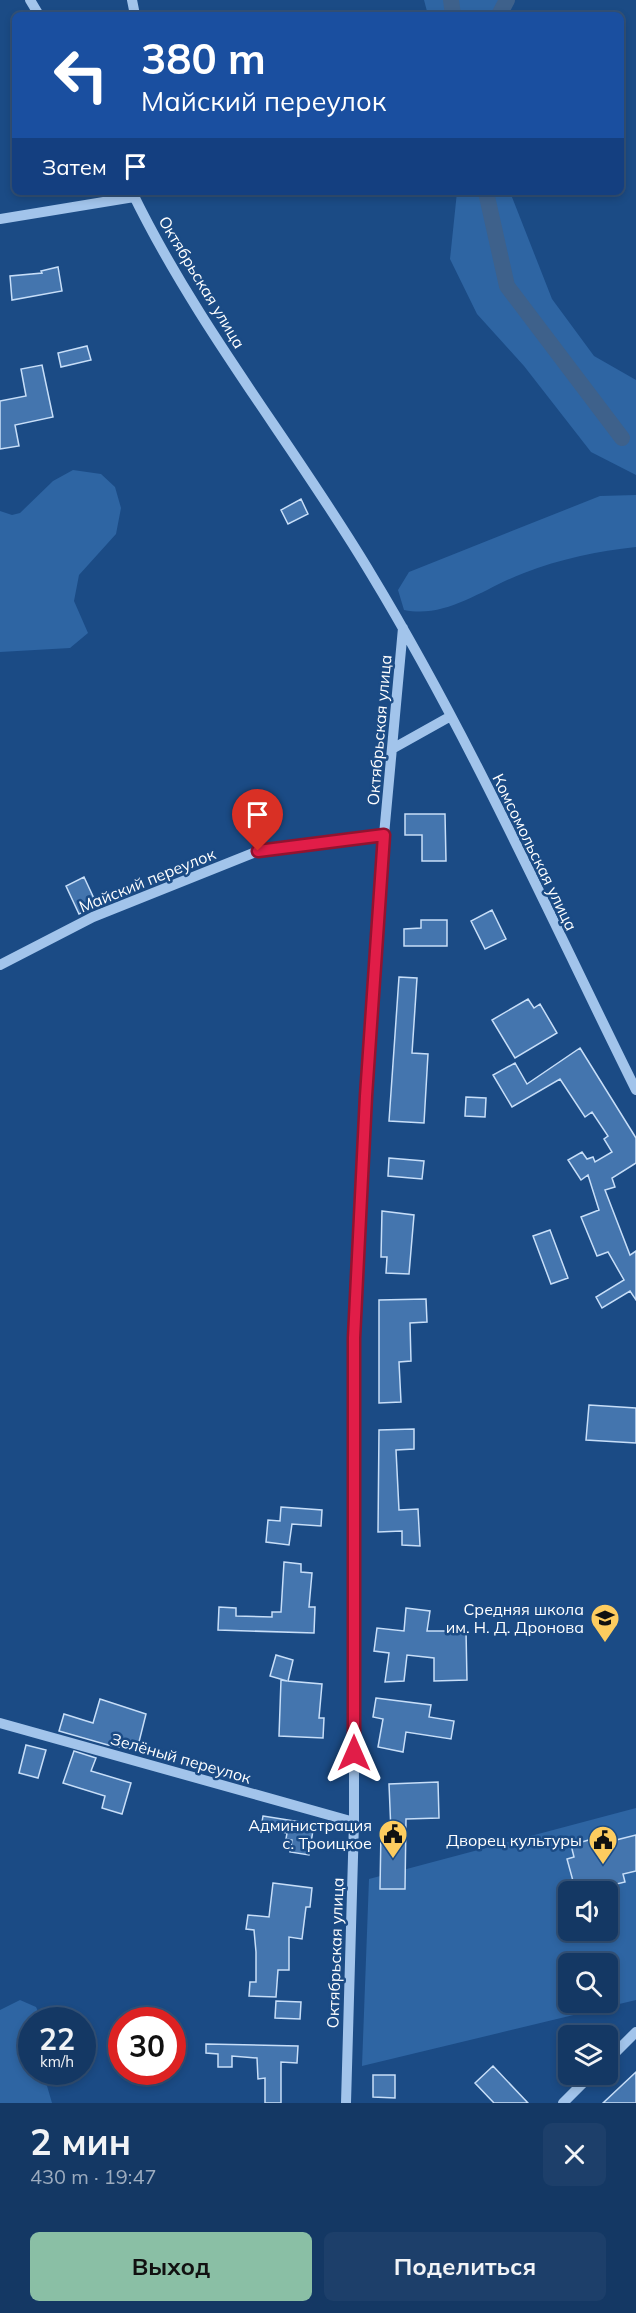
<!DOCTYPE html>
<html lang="ru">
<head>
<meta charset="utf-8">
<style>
  body { margin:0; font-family:Mulish,sans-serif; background:#1d3f6a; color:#f1f3f6; height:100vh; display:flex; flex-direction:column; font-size:22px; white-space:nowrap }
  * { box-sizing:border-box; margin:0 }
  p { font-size:20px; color:#9dacbf }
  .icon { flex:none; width:33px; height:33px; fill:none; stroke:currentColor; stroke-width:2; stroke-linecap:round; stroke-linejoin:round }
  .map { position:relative; height:2103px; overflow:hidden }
  .side { display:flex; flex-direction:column; background:#143864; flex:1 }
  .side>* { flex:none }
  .hud { position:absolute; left:12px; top:12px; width:612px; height:183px; border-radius:9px; box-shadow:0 3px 9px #0003,0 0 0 2px #335278; background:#1a4fa0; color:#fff; overflow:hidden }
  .tools { position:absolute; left:558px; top:1881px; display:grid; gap:12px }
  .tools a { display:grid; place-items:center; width:60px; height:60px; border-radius:9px; background:#143864; box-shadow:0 3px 9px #0003,0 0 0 2px #335278; font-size:30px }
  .speed { position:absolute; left:18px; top:2007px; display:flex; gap:12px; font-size:30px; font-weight:700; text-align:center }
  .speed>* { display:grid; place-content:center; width:78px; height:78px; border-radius:50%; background:#143864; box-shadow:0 3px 9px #0003,0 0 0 2px #335278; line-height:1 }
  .speed small { font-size:15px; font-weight:400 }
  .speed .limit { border:9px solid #d22; background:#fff; color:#111 }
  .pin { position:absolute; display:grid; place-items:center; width:51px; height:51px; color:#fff; margin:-62px -26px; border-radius:50% 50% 50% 0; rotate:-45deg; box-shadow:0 0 6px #0007 }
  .pin .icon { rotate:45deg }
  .me { position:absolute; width:66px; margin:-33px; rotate:0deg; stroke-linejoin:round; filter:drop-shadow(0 0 4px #0008) }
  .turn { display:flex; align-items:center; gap:21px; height:126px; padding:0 30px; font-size:27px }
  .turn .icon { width:78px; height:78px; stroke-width:2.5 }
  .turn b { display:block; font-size:42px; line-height:51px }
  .then { display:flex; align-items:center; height:57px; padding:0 30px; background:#0003; gap:12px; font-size:22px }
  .round { display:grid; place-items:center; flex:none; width:63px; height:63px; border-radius:9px; background:#1d3f6a }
  .summary { display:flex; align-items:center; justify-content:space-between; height:102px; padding:0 30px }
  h1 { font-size:36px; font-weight:700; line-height:45px }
  .action { display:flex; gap:12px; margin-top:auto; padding:12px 30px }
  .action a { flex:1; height:69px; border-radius:9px; background:#8abfa5; color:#111; font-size:24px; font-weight:700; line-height:69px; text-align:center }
  .action a+a { background:#1d3f6a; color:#f1f3f6 }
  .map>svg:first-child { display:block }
  .green { fill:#2e65a3; fill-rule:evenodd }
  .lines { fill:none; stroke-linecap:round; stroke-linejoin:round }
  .canal { stroke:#3e618b; stroke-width:16 }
  .building { fill:#4475ae; stroke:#c7def8; stroke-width:1.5 }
  .minor { stroke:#a2c4eb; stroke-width:10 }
  .route-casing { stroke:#92132f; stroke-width:15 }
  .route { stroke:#e11d48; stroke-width:10 }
  .labels { text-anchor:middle; stroke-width:5; stroke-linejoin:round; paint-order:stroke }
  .street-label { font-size:16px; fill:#fff; stroke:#1b4b85 }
  .poi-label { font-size:16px; fill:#fff; stroke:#1b4b85; text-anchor:end }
</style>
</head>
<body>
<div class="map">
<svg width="636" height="2103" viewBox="0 0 636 2103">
  <rect width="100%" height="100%" fill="#1b4b85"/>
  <path class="green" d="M424 0H499L496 15H428Z
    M457 192H510L552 299 594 356 636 380V475L591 452 524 366 477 314 450 259Z
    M73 470 101 474 115 487 121 508 116 534 79 575 74 601 88 633 70 648 0 652V511L12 515 20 513 53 481Z
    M636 495V547C598 551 560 559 524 573 484 588 447 619 404 610L398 590 409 572 600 496Z
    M636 1808V2000L362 2066 369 1879ZM568 1892H608V1930H568ZM568 1964H608V2002H568Z
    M20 2000 36 2007 42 2020H32V2072H46L45 2079 52 2103H0V2010Z"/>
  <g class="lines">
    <path class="canal" d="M451 0 453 15
      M499 15 507 0
      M486 192 507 286 622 438"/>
  </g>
  <path class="building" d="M58 267 62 291 12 300 10 276 42 273 41 271Z
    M87 346 91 360 61 367 58 353Z
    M42 365 53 417 15 425 19 446 0 449V401L26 396 21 369Z
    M301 499 308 514 288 524 281 510Z
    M405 814H445L446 861H422V835H405Z
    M84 877 97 905 79 914 66 886Z
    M492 910 506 939 485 949 471 921Z
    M421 920H447V946H404V929L421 928Z
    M399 977 417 978 412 1053 428 1054 424 1123 389 1121Z
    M528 999 534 1008 540 1004 557 1033 515 1058 492 1020Z
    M580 1048 636 1138V1163L612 1178 615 1187 605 1190 630 1255 636 1251V1300L630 1291 602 1308 596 1297 624 1280 608 1252 597 1256 581 1217 599 1210 588 1175 581 1180 568 1160 582 1152 587 1159 593 1157 595 1162 612 1152 604 1139 608 1136 592 1112 585 1117 560 1079 512 1107 493 1075 515 1063 527 1084Z
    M466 1097 486 1098 485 1117 465 1116Z
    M389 1158 424 1161 422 1179 388 1176Z
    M382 1211 414 1215 409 1274 386 1273 387 1257H381Z
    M550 1230 568 1278 551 1284 533 1236Z
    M426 1299 427 1322 410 1323 411 1361 399 1362 401 1402 379 1403V1300Z
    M589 1405 636 1408V1443L586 1440Z
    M414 1429V1449L396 1450 399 1510 418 1509 420 1546 402 1545V1531L378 1532 379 1430Z
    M281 1507 322 1510 321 1526 292 1524 289 1545 266 1542 268 1520 280 1521Z
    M284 1562 301 1564V1572L312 1573 309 1607H315L314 1633 218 1630 219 1607 236 1608V1616L272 1617V1612H281Z
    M406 1608 430 1611 427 1631H466L467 1680 434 1681V1658L407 1655 404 1681 385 1682 389 1653 374 1651 377 1628 404 1631Z
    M276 1655 293 1660 288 1681 322 1684 319 1718H324L323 1738 279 1736 281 1680 287 1681 270 1676Z
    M376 1698 431 1705 429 1717 454 1721 451 1739 406 1732 403 1752 378 1747 383 1719 373 1717Z
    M100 1699 146 1714 137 1750 108 1745 59 1731 64 1714 93 1723Z
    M26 1745 46 1750 38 1778 19 1773Z
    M74 1751 96 1758 91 1771 131 1783 122 1814 102 1808 105 1796 63 1783Z
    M438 1782 439 1818 406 1819 405 1889H380L381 1831 391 1832 389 1784Z
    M263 1816 314 1824 309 1855 290 1852 292 1840 286 1839 287 1833 261 1828Z
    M610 1834 612 1841 636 1835V1871L623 1874 625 1882 583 1892 580 1880 573 1881 567 1859 574 1857 571 1845Z
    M273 1883 312 1888 310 1907H306L302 1939 289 1937V1970H278L276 1997 249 1996 250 1982H256V1952L254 1930 246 1929 248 1915 269 1917Z
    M276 2001 301 2002 300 2019 275 2018Z
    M206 2044 298 2046 297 2063 281 2062V2103H265V2078L258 2079 257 2058 232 2056V2067H218V2054L206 2053Z
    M493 2066 528 2103H494L475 2083Z
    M636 2072V2103H603Z
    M373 2075H395V2098L373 2097Z"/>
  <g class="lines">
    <path class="minor" d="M30 0 39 15
      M132 0 135 15
      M132 192C198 328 294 445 371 574 471 739 550 917 636 1090
      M0 219 134 197
      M392 749 451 716
      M0 965 93 917 258 851 384 835
      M0 1723 354 1822
      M608 2060 636 2032
      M346 2103 354 1822V1338L366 1096 384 835 403 628
      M563 2103 592 2074"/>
  </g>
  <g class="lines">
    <g class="route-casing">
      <path id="route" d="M258 851 384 835 366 1096 354 1338V1753"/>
    </g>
    <use href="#route" class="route"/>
  </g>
  <defs>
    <g id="school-pin" transform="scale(1.5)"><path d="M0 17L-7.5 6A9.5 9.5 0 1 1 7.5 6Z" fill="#fdcc5f" stroke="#1b4b85"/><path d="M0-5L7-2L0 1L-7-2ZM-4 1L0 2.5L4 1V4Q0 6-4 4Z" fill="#111"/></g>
    <g id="civic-pin" transform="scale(1.5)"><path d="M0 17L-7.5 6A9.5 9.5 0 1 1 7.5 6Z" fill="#fdcc5f" stroke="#1b4b85"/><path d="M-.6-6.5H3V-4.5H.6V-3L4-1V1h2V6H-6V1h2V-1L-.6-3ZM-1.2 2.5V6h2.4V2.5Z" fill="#111"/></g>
  </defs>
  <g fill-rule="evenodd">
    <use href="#school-pin" x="605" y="1618"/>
    <use href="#civic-pin" x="393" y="1834"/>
    <use href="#civic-pin" x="603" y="1840"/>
  </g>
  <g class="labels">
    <g class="street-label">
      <text transform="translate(202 282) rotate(59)" y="6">Октябрьская улица</text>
      <text transform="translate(379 730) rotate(-85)" y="6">Октябрьская улица</text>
      <text transform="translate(535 852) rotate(64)" y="6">Комсомольская улица</text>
      <text transform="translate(147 880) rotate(-22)" y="6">Майский переулок</text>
      <text transform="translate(181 1758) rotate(16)" y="6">Зелёный переулок</text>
      <text transform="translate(335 1953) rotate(-88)" y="6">Октябрьская улица</text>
    </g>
    <g class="poi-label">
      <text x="584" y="1615">Средняя школа<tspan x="584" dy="18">им. Н. Д. Дронова</tspan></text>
      <text x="372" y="1831">Администрация<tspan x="372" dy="18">с. Троицкое</tspan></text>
      <text x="582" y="1846">Дворец культуры</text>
    </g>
  </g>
</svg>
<div class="tools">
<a><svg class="icon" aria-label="sound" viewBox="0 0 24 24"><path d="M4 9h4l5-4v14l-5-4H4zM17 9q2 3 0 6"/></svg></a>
<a><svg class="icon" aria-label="search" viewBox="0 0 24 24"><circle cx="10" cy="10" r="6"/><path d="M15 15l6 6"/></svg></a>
<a><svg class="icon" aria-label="layers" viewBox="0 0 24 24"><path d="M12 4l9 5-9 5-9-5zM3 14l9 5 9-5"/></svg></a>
</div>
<div class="speed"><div>22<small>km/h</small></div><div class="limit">30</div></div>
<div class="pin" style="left:258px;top:851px;background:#d93025"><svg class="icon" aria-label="arrive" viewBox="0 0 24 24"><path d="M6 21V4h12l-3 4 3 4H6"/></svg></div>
<svg class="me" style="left:354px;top:1753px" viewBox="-20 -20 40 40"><path d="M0-17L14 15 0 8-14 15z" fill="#e11d48" stroke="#fff" stroke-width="4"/></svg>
<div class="hud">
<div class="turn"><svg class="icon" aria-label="left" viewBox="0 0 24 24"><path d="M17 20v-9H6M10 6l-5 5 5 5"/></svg><div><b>380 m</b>Майский переулок</div></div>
<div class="then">Затем<svg class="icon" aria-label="arrive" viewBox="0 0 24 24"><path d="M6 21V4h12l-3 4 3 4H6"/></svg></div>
</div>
</div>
<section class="side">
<div class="summary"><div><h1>2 мин</h1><p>430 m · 19:47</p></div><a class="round"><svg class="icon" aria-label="close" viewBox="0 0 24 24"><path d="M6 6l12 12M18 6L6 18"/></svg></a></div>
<div class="action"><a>Выход</a><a>Поделиться</a></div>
</section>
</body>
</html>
